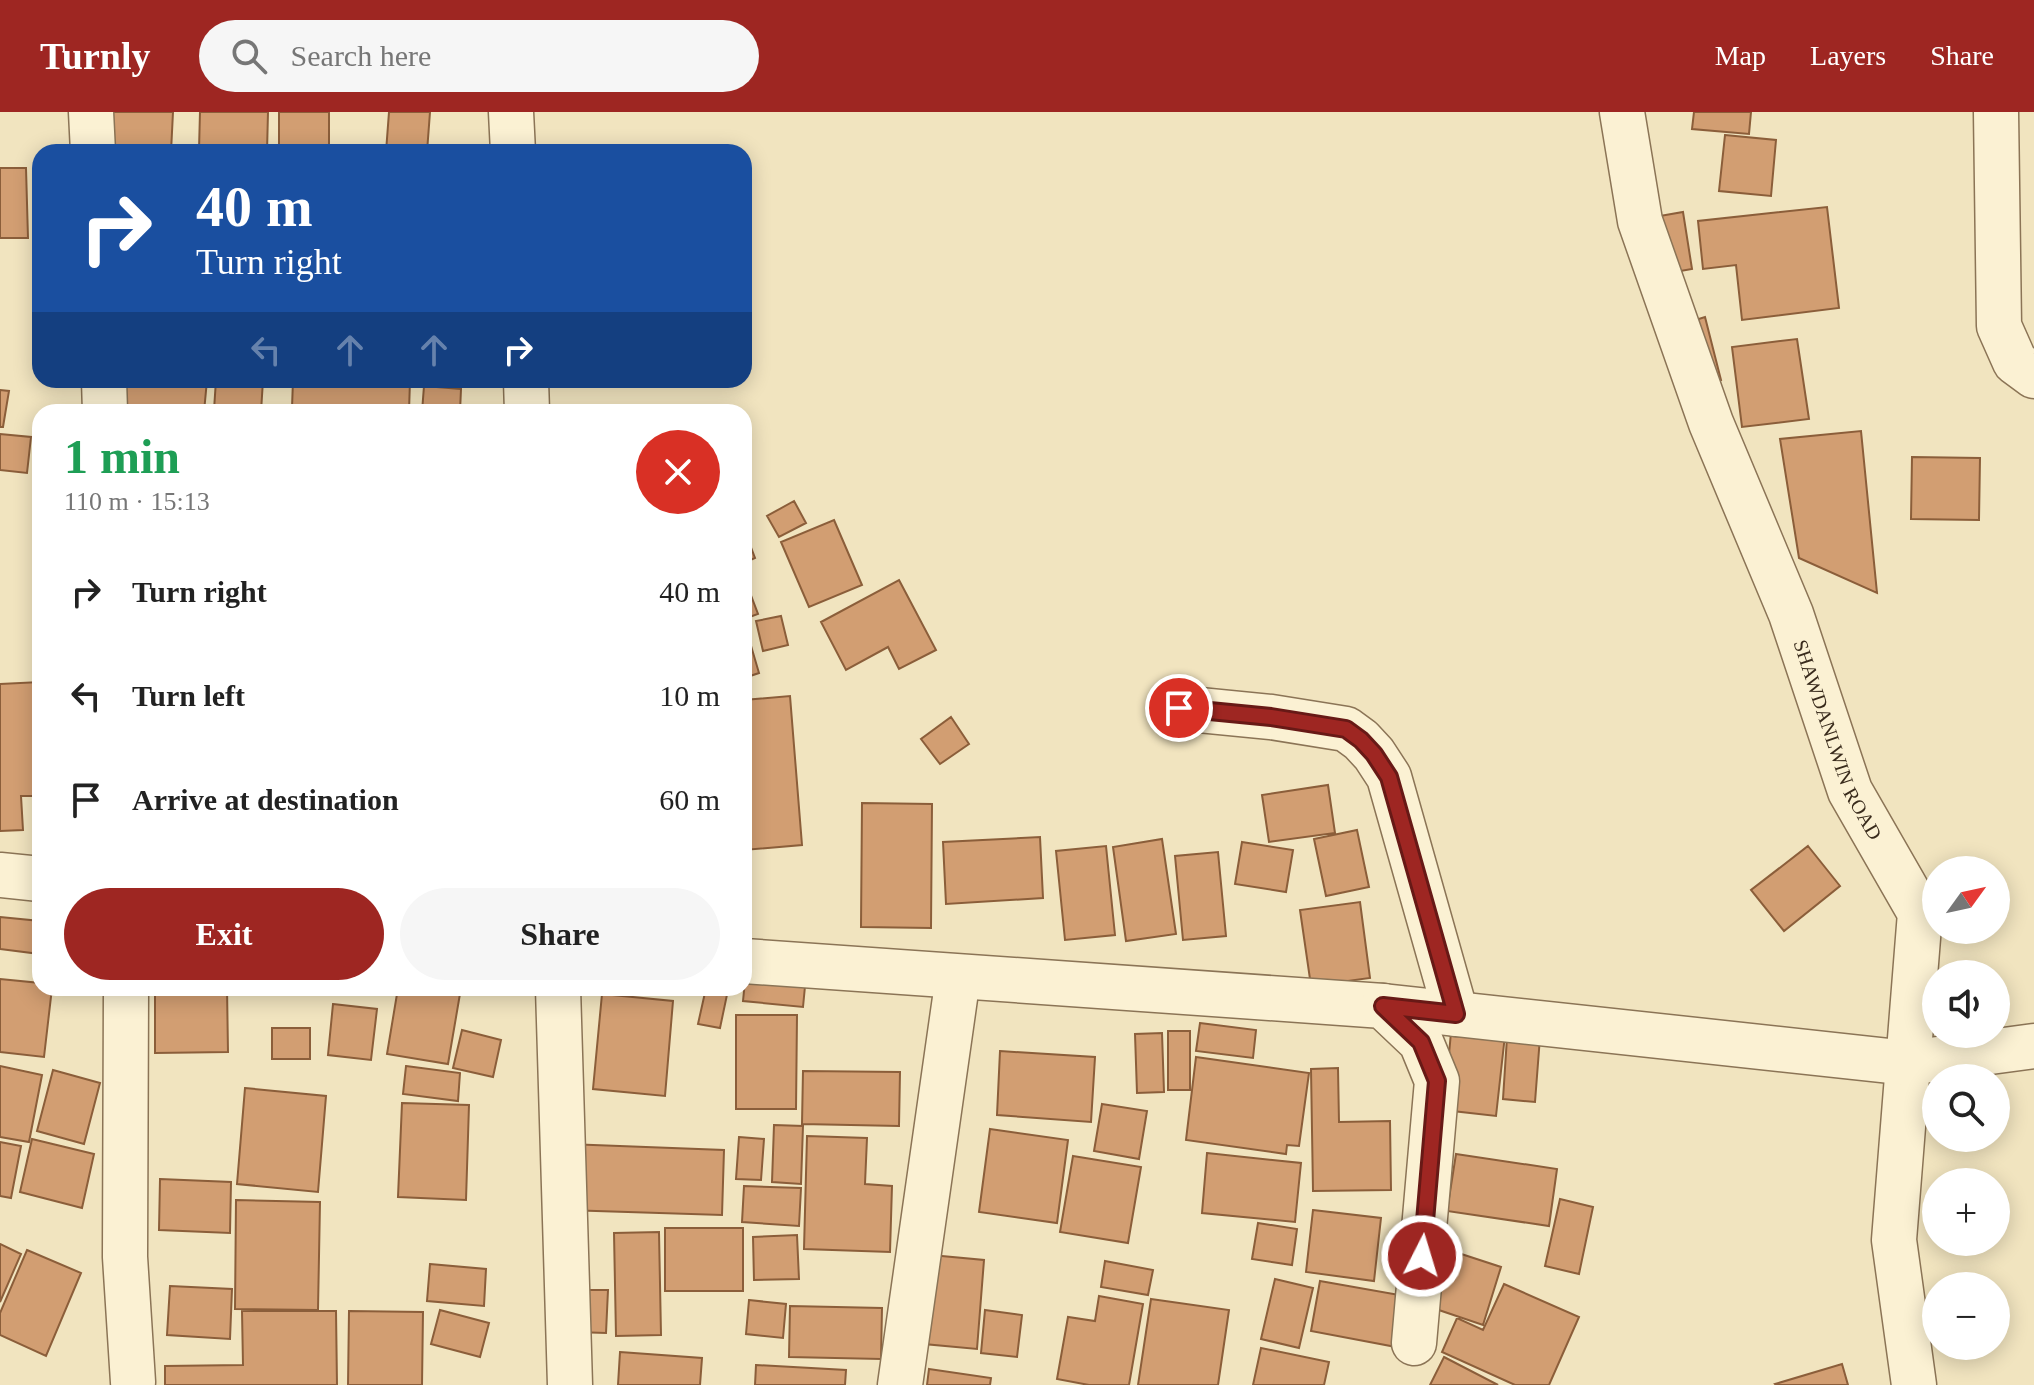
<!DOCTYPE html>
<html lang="en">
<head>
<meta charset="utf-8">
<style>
  body { margin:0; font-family:"Times New Roman",serif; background:#f6f6f6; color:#222; height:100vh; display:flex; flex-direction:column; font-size:30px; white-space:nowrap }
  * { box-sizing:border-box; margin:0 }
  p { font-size:26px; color:#767676 }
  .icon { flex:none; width:44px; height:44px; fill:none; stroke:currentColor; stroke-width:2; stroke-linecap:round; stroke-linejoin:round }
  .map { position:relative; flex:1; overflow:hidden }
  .side { position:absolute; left:32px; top:292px; width:720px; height:592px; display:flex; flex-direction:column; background:#fff; border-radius:24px; box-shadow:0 4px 20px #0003 }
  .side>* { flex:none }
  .top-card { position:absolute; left:32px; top:32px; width:720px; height:244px; border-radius:24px; box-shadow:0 4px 20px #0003; background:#1a4fa0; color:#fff; overflow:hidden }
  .needle { width:52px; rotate:57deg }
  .tools { position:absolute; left:1922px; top:744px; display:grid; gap:16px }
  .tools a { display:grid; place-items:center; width:88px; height:88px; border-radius:50%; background:#fff; box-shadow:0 4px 20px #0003; font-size:40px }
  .pin { position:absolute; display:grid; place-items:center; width:68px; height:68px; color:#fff; margin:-34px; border:4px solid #fff; border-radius:50%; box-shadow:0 2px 8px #0007 }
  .me { position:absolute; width:88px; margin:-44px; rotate:5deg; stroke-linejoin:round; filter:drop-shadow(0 0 6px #0008) }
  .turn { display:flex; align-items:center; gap:28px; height:168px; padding:0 32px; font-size:36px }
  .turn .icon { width:104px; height:104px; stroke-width:2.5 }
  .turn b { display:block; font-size:56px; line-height:68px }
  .lanes { display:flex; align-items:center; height:76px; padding:0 32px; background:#0003; justify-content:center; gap:40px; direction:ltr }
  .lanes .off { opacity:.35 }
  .round { display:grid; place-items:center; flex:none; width:84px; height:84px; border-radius:42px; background:#f6f6f6 }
  .overview { display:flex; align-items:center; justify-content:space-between; height:136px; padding:0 32px }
  h1 { font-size:48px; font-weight:700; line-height:60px; color:#1e9e55 }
  .button { display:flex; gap:16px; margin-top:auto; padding:16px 32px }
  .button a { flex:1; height:92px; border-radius:48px; background:#9e2622; color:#fff; font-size:32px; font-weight:700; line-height:92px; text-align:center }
  .button a+a { background:#f6f6f6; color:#222 }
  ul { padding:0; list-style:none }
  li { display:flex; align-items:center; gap:24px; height:104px; padding:0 32px }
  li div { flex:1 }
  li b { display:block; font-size:30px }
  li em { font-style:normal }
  header { display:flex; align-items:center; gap:48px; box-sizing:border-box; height:112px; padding:0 40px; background:#9e2622; color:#fff }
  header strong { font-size:38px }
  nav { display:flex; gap:44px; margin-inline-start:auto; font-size:28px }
  .search { width:560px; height:72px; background:#f6f6f6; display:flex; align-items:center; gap:20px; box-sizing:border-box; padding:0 28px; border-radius:44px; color:#767676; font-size:30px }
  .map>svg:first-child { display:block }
  .building { fill:#d29e72; stroke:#8b5e3a; stroke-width:2 }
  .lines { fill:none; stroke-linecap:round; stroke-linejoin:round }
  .street-casing { stroke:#8b7456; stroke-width:47 }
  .street { stroke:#fbf1d3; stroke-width:44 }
  .route-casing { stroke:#671916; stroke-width:20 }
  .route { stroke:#9e2622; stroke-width:14 }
  .labels { text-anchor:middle; stroke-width:6; stroke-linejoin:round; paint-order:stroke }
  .street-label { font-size:20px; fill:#392b1c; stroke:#f8eecf }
</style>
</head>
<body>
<header>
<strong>Turnly</strong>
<div class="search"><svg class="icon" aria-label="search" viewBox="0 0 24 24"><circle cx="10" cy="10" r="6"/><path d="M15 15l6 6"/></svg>Search here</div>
<nav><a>Map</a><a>Layers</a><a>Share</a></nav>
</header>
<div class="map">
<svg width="2034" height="1273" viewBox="0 0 2034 1273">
  <rect width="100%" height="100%" fill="#f1e4bf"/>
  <path class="building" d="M93 0H173L171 40H91Z
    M200 0H268L267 40 199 38Z
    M279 0H329V40H279Z
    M389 0H430L427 40H386Z
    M1694 0H1751L1749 22 1692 17Z
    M1725 23 1776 28 1771 84 1719 79Z
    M0 56H26L28 126H0Z
    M1827 95 1839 196 1742 208 1736 153 1703 157 1698 109Z
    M1683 100 1692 157 1663 162 1654 105Z
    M1705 205 1721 268 1702 273 1686 211Z
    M1797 227 1809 307 1742 315 1732 235Z
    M126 268H207L204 300H124Z
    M216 268H263L261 300 214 298Z
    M293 268H410L409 300 292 296Z
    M424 274 461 277 460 300H422Z
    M0 278 9 279 3 315H0Z
    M1861 319 1877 481 1799 446 1780 327Z
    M0 322 31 325 27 361 0 358Z
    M1912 345 1980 346 1979 408 1911 407Z
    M794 389 806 411 779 425 767 404Z
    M834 408 862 473 809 495 781 430Z
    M744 417 755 446 744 451Z
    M744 465 758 502 744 507Z
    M899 468 936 538 899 557 888 535 846 558 821 510Z
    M781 504 788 533 763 539 756 509Z
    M749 527 759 561 744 566V529Z
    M40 570V684H21L23 718 0 719V572Z
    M790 584 802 733 744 738V588Z
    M951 605 969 632 940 652 921 627Z
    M1328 673 1335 721 1269 730 1262 683Z
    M862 691 932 692 931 816 861 815Z
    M1357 718 1369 775 1326 784 1314 727Z
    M1040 725 1043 786 946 792 943 730Z
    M1162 727 1176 822 1126 829 1113 735Z
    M1242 730 1293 738 1286 780 1235 772Z
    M1106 734 1115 823 1065 828 1056 739Z
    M1808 734 1840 774 1784 819 1751 778Z
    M1218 740 1226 824 1183 828 1175 744Z
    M1360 790 1370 866 1311 874 1300 798Z
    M0 805 40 809V842L0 837Z
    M746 859 806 864 803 895 743 889Z
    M0 867 40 871V876H52L44 945 0 940Z
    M155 876H227L228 940 155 941Z
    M337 876H371V881L337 878Z
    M398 876H461L448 952 387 942Z
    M706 876 728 878 720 916 698 912Z
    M602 882 673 889 665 984 593 977Z
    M333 892 377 897 371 948 328 943Z
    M736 903H797L796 997H736Z
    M1452 909 1506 914 1496 1004 1444 998Z
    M1508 910 1541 912 1535 990 1503 987Z
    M1200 911 1256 918 1253 946 1196 939Z
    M272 916H310V947H272Z
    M462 918 501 928 493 965 453 956Z
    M1168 919H1190V978H1168Z
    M1162 921 1164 980 1137 981 1135 922Z
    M1000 939 1095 945 1091 1010 997 1003Z
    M1196 945 1309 961 1299 1034 1287 1033 1286 1042 1186 1028Z
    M0 954 42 963 29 1030 0 1025Z
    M406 954 460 961 458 989 403 982Z
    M1338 956 1339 1010 1390 1009 1391 1078 1313 1079 1311 957Z
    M53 958 100 971 84 1032 37 1019Z
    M803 959 900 960 899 1014 802 1012Z
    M245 976 326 984 318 1080 237 1072Z
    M402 991 469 993 466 1088 398 1085Z
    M1102 992 1147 999 1139 1047 1094 1039Z
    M774 1013 803 1014 801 1072 772 1070Z
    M990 1017 1068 1028 1057 1111 979 1100Z
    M807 1024 867 1026 865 1072 892 1074 890 1140 804 1137Z
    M739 1025 764 1027 761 1068 736 1067Z
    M32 1027 94 1042 82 1096 20 1080Z
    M0 1030 21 1034 11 1086 0 1084Z
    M567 1032 724 1038 722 1103 565 1098Z
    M1207 1041 1301 1051 1295 1110 1202 1101Z
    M1456 1042 1557 1057 1549 1114 1447 1099Z
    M1073 1044 1141 1055 1128 1131 1060 1120Z
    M160 1067 231 1070 230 1121 159 1118Z
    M744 1074 801 1076 799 1114 742 1110Z
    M1560 1087 1593 1095 1579 1162 1545 1154Z
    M236 1088 320 1090 318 1198 235 1197Z
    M1313 1098 1381 1106 1374 1169 1306 1160Z
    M1258 1111 1297 1117 1292 1153 1252 1147Z
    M665 1116H743V1179H665Z
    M659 1120 661 1223 616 1224 614 1121Z
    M797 1123 799 1167 754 1168 753 1125Z
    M0 1132 21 1142 0 1190Z
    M1446 1137 1501 1155 1483 1213 1427 1194Z
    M27 1138 81 1161 46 1244 0 1223V1201Z
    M931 1143 984 1148 977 1237 924 1232Z
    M1105 1149 1153 1158 1148 1183 1101 1175Z
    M430 1152 486 1157 484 1194 427 1189Z
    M1275 1167 1313 1176 1299 1236 1261 1227Z
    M1320 1169 1405 1184 1396 1235 1311 1219Z
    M1504 1172 1579 1205 1549 1273H1515L1442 1240 1457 1206 1483 1218Z
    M170 1174 232 1177 230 1227 167 1223Z
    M576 1178H608L606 1221 575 1220Z
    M1099 1184 1143 1192 1129 1273H1089L1057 1267 1068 1205 1095 1209Z
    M1151 1187 1229 1198 1218 1273H1138Z
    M749 1188 786 1192 783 1226 746 1222Z
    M790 1194 882 1196 881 1247 789 1245Z
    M440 1198 489 1211 480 1245 431 1232Z
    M985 1198 1022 1203 1017 1245 981 1241Z
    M242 1199H336L337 1273H165V1254L243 1253Z
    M349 1199 423 1200 422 1273H348Z
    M1261 1236 1329 1250 1324 1273H1253Z
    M620 1240 702 1246 700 1273H618Z
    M1444 1245 1498 1273H1430Z
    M1842 1252 1848 1273H1776L1775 1272Z
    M756 1253 846 1258 845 1273H755Z
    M929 1257 991 1266 990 1273H927Z"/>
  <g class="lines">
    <g class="street-casing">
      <g id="street">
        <path d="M91 0 93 40"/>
        <path d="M511 0 513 40"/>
        <path id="s1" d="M1622 0 1640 109 1711 311 1791 502 1850 679 1920 801 1894 1128 1914 1273"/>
        <path d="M1996 0 1999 214 2015 250 2034 264"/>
        <path d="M104 268 105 300"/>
        <path d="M526 268 527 300"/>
        <path d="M1179 596 1271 605 1346 617 1361 628 1374 642 1389 665 1456 902"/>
        <path d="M0 763 40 767"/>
        <path d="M744 849 1383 894 1421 930 1437 969 1414 1231"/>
        <path d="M126 876 125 1145 133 1270"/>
        <path d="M558 876 570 1273"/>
        <path d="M1383 894 1908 951 2034 934"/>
        <path d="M900 1273 958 865"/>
      </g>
    </g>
    <use href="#street" class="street"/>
  </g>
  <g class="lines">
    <g class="route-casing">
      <path id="route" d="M1179 596 1271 605 1346 617 1361 628 1374 642 1389 665 1456 902 1383 894 1421 930 1437 969 1422 1144"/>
    </g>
    <use href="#route" class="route"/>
  </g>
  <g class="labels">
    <g class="street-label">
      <text dy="7" stroke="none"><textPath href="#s1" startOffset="666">SHAWDANLWIN ROAD</textPath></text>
    </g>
  </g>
</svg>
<div class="tools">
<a><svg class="needle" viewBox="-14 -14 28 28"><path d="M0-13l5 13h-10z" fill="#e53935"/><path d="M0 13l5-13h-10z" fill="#767676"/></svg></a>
<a><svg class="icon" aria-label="sound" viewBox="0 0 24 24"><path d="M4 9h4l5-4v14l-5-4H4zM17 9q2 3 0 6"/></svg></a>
<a><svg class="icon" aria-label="search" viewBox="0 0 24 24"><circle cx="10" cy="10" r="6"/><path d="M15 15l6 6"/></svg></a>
<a>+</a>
<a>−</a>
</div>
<div class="pin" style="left:1179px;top:596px;background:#d93025"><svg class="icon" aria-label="arrive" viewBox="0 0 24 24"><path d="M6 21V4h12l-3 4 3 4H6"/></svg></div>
<svg class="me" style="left:1422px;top:1144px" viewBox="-20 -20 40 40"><circle r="17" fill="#9e2622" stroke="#fff" stroke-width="3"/><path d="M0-11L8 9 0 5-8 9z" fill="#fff"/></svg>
<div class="top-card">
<div class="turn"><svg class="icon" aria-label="right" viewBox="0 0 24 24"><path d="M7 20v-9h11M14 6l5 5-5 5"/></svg><div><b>40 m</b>Turn right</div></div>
<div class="lanes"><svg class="icon off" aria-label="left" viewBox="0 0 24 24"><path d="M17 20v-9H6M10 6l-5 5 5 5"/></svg><svg class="icon off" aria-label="ahead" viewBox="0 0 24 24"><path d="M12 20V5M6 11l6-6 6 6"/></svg><svg class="icon off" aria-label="ahead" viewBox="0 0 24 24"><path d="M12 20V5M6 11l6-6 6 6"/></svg><svg class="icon" aria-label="right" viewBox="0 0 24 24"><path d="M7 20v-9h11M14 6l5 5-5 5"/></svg></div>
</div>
<section class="side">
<div class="overview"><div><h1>1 min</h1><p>110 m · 15:13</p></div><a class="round" style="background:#d93025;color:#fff"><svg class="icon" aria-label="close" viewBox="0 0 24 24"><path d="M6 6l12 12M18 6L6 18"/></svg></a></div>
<ul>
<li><svg class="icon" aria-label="right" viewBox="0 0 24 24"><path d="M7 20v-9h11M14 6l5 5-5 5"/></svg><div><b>Turn right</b></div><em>40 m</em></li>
<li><svg class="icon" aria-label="left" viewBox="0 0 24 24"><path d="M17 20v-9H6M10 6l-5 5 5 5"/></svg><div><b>Turn left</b></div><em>10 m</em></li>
<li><svg class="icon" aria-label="arrive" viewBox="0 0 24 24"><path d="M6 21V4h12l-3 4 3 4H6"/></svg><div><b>Arrive at destination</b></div><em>60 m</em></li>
</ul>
<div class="button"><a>Exit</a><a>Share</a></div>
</section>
</div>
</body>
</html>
